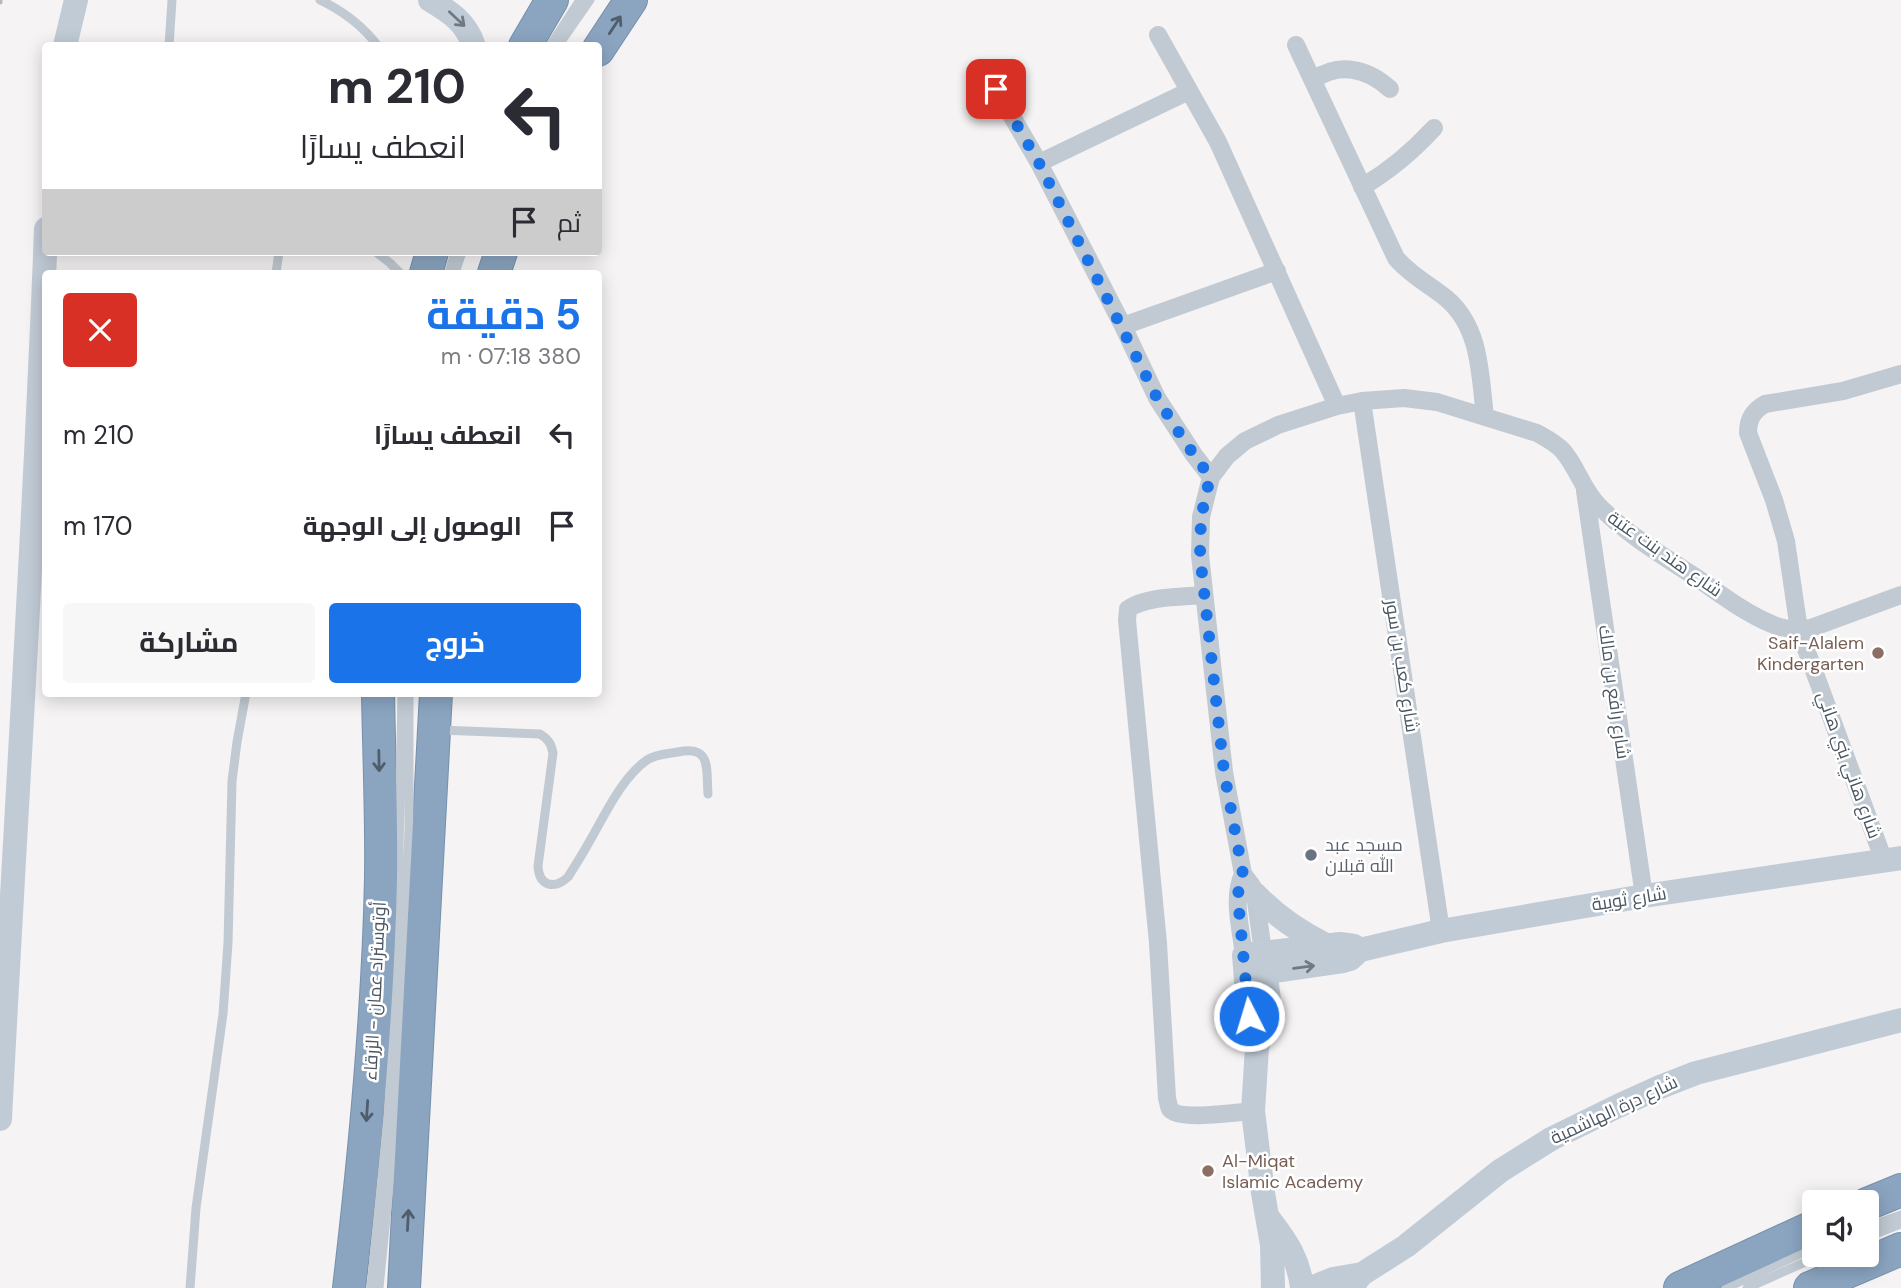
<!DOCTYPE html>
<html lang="ar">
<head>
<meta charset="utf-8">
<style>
  body { margin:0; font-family:"DM Sans",Cairo,sans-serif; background:#f7f7f7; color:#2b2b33; direction:rtl; height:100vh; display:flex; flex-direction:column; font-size:26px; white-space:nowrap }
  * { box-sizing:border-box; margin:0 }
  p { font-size:23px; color:#7c7c81 }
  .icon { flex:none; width:38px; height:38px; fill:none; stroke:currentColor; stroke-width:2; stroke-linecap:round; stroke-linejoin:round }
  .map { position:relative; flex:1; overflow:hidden; direction:ltr }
  .drawer { position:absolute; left:42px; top:270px; width:560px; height:427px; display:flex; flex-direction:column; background:#fff; border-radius:7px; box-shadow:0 4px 18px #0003; direction:rtl }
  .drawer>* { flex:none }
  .banner { position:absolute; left:42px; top:42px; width:560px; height:214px; border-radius:7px; box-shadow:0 4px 18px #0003; direction:rtl; background:#fff; color:#2b2b33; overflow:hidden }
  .tools { position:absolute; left:1802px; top:1190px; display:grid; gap:14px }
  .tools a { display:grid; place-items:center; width:77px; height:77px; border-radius:7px; background:#fff; box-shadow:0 4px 18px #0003; font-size:35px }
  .pin { position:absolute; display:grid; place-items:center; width:60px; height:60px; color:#fff; margin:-30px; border-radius:14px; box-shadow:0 4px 10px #0006 }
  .me { position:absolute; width:77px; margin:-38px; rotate:355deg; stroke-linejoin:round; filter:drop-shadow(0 0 5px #0008) }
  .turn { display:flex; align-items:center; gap:24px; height:147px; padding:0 21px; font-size:32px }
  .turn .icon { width:91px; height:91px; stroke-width:2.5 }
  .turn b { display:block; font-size:49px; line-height:60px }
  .then { display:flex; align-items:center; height:66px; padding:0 21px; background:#0003; gap:14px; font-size:26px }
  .round { display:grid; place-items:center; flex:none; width:74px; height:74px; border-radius:7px; background:#f7f7f7 }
  .headline { display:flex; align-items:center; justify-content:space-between; height:119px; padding:0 21px }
  h1 { font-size:42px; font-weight:700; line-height:52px; color:#1a73e8 }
  .primary-button { display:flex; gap:14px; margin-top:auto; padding:14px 21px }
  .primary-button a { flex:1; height:80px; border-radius:7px; background:#1a73e8; color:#fff; font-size:28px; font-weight:700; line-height:80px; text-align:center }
  .primary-button a+a { background:#f7f7f7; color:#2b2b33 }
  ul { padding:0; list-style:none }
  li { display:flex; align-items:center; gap:21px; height:91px; padding:0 21px }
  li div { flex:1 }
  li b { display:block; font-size:26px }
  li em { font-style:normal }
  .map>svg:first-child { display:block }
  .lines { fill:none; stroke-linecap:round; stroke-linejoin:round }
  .highway-casing { stroke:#7690ad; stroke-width:34 }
  .lane { stroke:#c1cad2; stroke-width:9 }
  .street { stroke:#c1cad2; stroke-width:18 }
  .secondary { stroke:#c1cbd6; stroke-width:24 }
  .highway { stroke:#8ba5c1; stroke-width:32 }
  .rail { stroke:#b5b8bd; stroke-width:5 }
  .oneway { stroke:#6e7984 }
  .oneway2 { stroke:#505e6b }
  .route { stroke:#1a73e8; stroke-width:12; stroke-dasharray:0 21.6 }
  .education-dot { fill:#8d6e63; stroke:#fff; stroke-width:2.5 }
  .worship-dot { fill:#6b7280; stroke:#fff; stroke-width:2.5 }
  .labels { text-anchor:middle; stroke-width:5; stroke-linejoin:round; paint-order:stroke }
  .street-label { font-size:18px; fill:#4a5661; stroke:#fff }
  .education-label { font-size:18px; fill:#785e54; stroke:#fff; text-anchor:end }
  .worship-label { font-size:18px; fill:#5b616d; stroke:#fff; text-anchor:start }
</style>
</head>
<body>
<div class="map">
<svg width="1901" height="1288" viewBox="0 0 1901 1288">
  <rect width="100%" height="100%" fill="#f5f3f3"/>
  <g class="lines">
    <g class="highway-casing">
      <path id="highway" d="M525 46 552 0
        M598 50 631 0
        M426 273 432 252
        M494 273 501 252
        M1867 1204 1901 1190
        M349 1288C365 1153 378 1016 381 879 382 817 379 755 378 693
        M404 1288 436 693
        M1680 1288 1815 1226
        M1810 1288 1901 1249"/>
    </g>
    <path class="lane" d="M320 0C343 11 362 25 378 46
      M169 46 172 0
      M550 46 580 0
      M558 46 590 0
      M376 252 390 263 400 273
      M276 273 279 252
      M449 273 455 252
      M455 273 462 252
      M440 730 540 734C548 739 551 743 553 753L538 866C539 886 554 890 568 877 575 866 582 855 588 844 604 817 621 778 647 760 656 754 668 754 678 752 712 745 706 769 708 794
      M1867 1227 1901 1215
      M1867 1237 1901 1224
      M190 1288 196 1208 223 1014 228 943 232 781 237 742 246 693
      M371 1288 388 1116 397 956 402 693
      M379 1288 396 1117 404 955 409 830V693
      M1726 1288 1815 1247
      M1747 1288 1821 1255"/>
    <path class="street" d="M1158 35 1218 142 1337 406
      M1296 45 1396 258C1410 275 1430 285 1447 299 1481 328 1480 376 1485 417
      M1313 80C1339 62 1367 68 1390 89
      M996 89 1039 163 1123 326 1157 398 1194 455 1211 477
      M1039 163 1189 91
      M1362 187C1389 171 1412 152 1434 128
      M1123 326 1277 271
      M1362 401 1441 931
      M1585 491 1644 896
      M1204 595C1182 597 1146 596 1128 609L1127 620 1158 943 1167 1098C1168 1101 1168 1105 1170 1109 1178 1121 1238 1112 1253 1111
      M1884 861 1799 630 1786 541 1774 500 1748 433C1748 419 1753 411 1765 404L1843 391 1901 374
      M1243 874C1232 898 1241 929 1244 955
      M1263 952 1255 894 1252 886 1243 874 1224 772 1200 555 1201 517 1211 477 1227 456 1245 441 1278 425 1337 406 1362 401 1404 398 1437 402 1537 433C1546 438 1556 443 1563 451 1577 467 1583 490 1598 505 1626 534 1663 556 1697 578 1721 595 1747 614 1774 625 1787 630 1798 630 1811 628L1901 595"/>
    <path class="secondary" d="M430 0C450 12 466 22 474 46
      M65 46 76 0
      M1255 894C1276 916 1299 932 1326 945
      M1263 952 1269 1000 1263 1032 1257 1047 1253 1111 1263 1193 1272 1245 1273 1288
      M1246 975 1343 961 1350 959 1360 950 1441 931 1644 896 1901 858
      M1257 1047 1249 1016 1244 955 1340 944 1354 946 1360 950
      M0 1119C15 822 35 526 46 229
      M1270 1220C1287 1242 1299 1260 1302 1288
      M1311 1288 1333 1279 1362 1274
      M1350 1288 1362 1274 1406 1246 1500 1171 1551 1139 1618 1106 1660 1087 1696 1073 1901 1020"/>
    <use href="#highway" class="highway"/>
    <path class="rail" d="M0 2V0"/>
  </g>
  <defs><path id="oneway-shaft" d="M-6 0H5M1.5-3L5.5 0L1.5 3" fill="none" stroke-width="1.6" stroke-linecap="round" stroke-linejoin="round" transform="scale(1.75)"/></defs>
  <g class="oneway">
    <use href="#oneway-shaft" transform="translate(457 19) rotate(43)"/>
    <use href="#oneway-shaft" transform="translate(1304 967) rotate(-8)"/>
  </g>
  <g class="oneway2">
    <use href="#oneway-shaft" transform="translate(615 25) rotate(-57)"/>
    <use href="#oneway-shaft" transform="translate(379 761) rotate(89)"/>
    <use href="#oneway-shaft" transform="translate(367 1111) rotate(94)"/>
    <use href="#oneway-shaft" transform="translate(408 1220) rotate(-87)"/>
  </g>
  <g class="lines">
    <path class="route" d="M996 89 1039 163 1157 398 1185 442 1210 477 1201 517 1200 555 1224 772 1243 874 1239 881 1238 899 1249 1016"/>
  </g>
  <g class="education-dot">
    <circle cx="1878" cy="653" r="7"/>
    <circle cx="1208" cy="1171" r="7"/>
  </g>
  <circle class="worship-dot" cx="1311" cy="855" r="7"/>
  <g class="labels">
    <g class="street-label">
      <text transform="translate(1665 554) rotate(35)" y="6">شارع هند بنت عتبة</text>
      <text transform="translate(1402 666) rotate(81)" y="6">شارع كعب بن سور</text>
      <text transform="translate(1614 692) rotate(82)" y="6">شارع رافع بن مالك</text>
      <text transform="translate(1849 765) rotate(70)" y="6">شارع هاني بني هاني</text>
      <text transform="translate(1629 899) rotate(-9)" y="6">شارع ثويبة</text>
      <text transform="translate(375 991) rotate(-87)" y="6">أوتوستراد عمان - الزرقاء</text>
      <text transform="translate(1614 1110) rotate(-25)" y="6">شارع درة الهاشمية</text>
    </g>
    <g class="education-label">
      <text x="1864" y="649">Saif-Alalem<tspan x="1864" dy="21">Kindergarten</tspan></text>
      <text x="1222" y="1167" text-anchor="start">Al-Miqat<tspan x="1222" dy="21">Islamic Academy</tspan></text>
    </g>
    <g class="worship-label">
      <text x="1325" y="851">مسجد عبد<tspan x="1325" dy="21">الله قبلان</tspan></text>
    </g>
  </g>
</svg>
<div class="tools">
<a><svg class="icon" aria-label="sound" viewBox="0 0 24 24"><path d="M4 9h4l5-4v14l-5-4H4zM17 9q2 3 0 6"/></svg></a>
</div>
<div class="pin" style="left:996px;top:89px;background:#d93025"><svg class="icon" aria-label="arrive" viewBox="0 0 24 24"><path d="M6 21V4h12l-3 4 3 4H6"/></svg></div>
<svg class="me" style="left:1249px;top:1016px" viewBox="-20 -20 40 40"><circle r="17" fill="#1a73e8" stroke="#fff" stroke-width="3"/><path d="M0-11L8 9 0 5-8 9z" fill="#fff"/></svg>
<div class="banner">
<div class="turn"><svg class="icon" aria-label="left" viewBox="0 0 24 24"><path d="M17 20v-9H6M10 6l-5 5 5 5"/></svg><div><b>210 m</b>انعطف يسارًا</div></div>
<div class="then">ثم<svg class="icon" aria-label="arrive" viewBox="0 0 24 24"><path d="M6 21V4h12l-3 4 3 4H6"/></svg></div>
</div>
<section class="drawer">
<div class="headline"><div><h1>5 دقيقة</h1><p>380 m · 07:18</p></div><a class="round" style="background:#d93025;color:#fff"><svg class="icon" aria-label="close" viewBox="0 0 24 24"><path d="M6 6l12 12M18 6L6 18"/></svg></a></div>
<ul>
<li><svg class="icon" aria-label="left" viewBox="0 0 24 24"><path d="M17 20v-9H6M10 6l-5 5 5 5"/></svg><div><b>انعطف يسارًا</b></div><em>210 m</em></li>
<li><svg class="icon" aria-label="arrive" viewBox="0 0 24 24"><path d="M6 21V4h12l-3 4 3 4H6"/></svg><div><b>الوصول إلى الوجهة</b></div><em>170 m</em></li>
</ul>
<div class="primary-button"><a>خروج</a><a>مشاركة</a></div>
</section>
</div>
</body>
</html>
